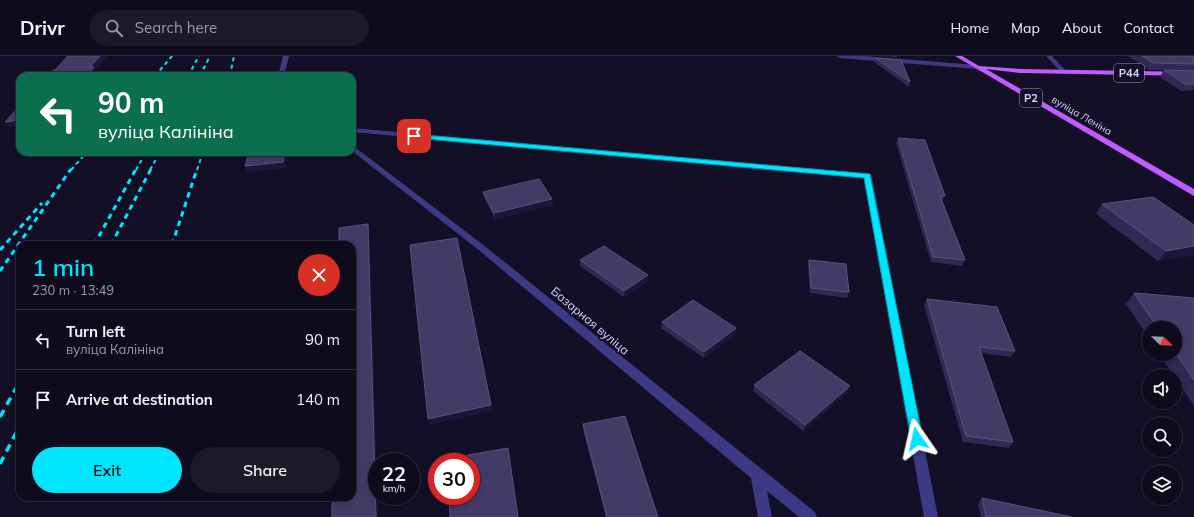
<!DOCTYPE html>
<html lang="en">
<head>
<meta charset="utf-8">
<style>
  body { margin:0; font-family:Mulish,sans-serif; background:#1c1929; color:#f1f3f6; height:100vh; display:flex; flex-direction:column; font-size:15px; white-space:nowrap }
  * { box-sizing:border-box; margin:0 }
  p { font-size:13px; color:#9b9ba3 }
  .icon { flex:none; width:22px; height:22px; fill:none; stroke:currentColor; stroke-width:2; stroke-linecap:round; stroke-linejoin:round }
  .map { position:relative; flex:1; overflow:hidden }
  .sheet { position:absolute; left:16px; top:185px; width:340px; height:260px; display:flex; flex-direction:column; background:#0e0b1c; border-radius:12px; box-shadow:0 2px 6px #0003,0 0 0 1px #2e2b3b }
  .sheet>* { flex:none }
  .hud { position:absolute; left:16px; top:16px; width:340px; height:84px; border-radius:12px; box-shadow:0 2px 6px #0003,0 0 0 1px #2e2b3b; background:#0b6e4f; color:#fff; overflow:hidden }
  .needle { width:26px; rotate:113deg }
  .fabs { position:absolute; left:1142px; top:265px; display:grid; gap:8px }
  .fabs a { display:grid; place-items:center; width:40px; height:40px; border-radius:50%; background:#0e0b1c; box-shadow:0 2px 6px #0003,0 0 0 1px #2e2b3b; font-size:20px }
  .speed { position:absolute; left:368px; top:397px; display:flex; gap:8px; font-size:20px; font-weight:700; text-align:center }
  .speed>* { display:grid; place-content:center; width:52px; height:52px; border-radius:50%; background:#0e0b1c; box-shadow:0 2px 6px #0003,0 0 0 1px #2e2b3b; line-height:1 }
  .speed small { font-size:10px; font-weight:400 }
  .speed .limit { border:6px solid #d22; background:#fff; color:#111 }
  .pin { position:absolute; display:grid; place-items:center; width:34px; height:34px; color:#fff; margin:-17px; border-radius:8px; box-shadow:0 2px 6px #0006 }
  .me { position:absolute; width:44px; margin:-22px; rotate:349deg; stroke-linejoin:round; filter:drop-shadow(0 0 3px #0008) }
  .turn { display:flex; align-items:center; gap:14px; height:84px; padding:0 16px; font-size:18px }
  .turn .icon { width:52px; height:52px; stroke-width:2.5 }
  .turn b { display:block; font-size:28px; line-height:34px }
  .round { display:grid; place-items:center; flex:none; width:42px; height:42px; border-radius:21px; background:#1c1929 }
  .overview { display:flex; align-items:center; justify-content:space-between; height:68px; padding:0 16px }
  h1 { font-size:24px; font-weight:600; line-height:30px; color:#00e5ff }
  .button { display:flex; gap:8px; margin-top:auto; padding:8px 16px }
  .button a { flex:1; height:46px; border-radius:24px; background:#00e5ff; color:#111; font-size:16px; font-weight:600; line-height:46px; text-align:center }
  .button a+a { background:#1c1929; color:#f1f3f6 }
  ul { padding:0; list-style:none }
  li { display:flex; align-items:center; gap:12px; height:60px; padding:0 16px; border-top:1px solid #2e2b3b }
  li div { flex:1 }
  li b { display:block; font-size:15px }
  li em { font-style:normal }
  header { display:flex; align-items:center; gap:24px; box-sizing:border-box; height:56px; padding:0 20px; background:#0e0b1c; border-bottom:1px solid #2e2b3b }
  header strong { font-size:19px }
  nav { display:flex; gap:22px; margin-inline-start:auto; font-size:14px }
  .search { width:280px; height:36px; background:#1c1929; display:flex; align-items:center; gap:10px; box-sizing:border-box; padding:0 14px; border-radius:22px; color:#9b9ba3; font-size:15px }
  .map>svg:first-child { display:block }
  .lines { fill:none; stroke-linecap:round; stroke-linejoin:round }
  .street { fill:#3d3a85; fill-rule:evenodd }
  .primary { fill:#c25bff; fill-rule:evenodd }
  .rail-far2 { stroke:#00e5ff; stroke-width:2; stroke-dasharray:4 3.5; stroke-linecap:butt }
  .rail-far1 { stroke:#00e5ff; stroke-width:3; stroke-dasharray:5.5 4.5; stroke-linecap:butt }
  .rail { stroke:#00e5ff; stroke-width:3.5; stroke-dasharray:8 6; stroke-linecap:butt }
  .wall { fill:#312854 }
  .shaded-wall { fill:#1d163a }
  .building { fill:#433a66; stroke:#5a527e }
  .route { fill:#00e5ff; stroke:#0095a6 }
  .labels { text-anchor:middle; stroke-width:4; stroke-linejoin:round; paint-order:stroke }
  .far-street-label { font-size:10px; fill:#d9d4ff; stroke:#130f26 }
  .shield { fill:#130f26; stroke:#9e99be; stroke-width:1 }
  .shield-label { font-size:11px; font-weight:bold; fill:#d9d4ff }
  .street-label { font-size:12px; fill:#d9d4ff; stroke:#130f26 }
</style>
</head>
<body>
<header>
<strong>Drivr</strong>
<div class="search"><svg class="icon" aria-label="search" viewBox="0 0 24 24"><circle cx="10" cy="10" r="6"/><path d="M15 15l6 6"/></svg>Search here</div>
<nav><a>Home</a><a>Map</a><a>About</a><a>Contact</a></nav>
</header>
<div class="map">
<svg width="1194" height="461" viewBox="0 0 1194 461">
  <rect width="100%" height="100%" fill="#130f26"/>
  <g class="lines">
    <path class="street" d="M283 0H289L284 20H278Z
      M837 0H863L977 9 980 11 977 13 840 2Z
      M1046 0H1052L1066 15V17H1062Z
      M352 72 871 118 938 461H924L864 122 352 76Z
      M352 89 486 191 815 456 817 461H799L767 435 772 461H758L751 422 480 195 352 95Z"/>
    <path class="primary" d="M955 0H962L979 10 1020 13 1194 16V20L1020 17 986 13 1194 133V140Z"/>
    <path class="rail-far2" d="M155 20 172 0
      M188 20 199 0
      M200 20 210 0
      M230 20 234 0
      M71 114 87 96
      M136 114 146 96
      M150 114 160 96
      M197 114 203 96"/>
    <path class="rail-far1" d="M94 189 136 113
      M111 189 151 113
      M172 189 197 113
      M0 194 42 147
      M0 215 71 113"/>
    <path class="rail" d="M0 361 20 325
      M0 408 20 369"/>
  </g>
  <path class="wall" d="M882 0H897L896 1Z
    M1128 0H1194V34L1181 35 1160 21 1164 14H1178H1149Z
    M875 2 910 26 909 31 874 6Z
    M898 82 945 140 942 146 965 204 962 210 931 206 896 87Z
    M483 136 552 143 553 149 495 163 484 141Z
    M1102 148 1194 169 1158 205 1096 158Z
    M580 204 648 225 624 241 580 210Z
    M809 204 849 236 847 242 810 237 808 209Z
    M1134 237 1194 242V350L1175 321V320H1174L1159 298H1175V272H1149V282L1126 248Z
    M927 243 1015 295 1011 301 981 297 1013 386 1009 392 963 386 924 249Z
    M662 266 736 272 735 278 704 302 661 272Z
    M754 329 848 336 803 375 753 335Z
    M583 368 658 461H606L583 374Z
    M982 442 1072 461H981L978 448Z"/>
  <path class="shaded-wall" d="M100 0H107L95 14 96 16 93 20H86L90 11Z
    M20 64V70L9 71 5 66Z
    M285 96H289L285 112 247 116 245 110Z
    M552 143 553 149 495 163 494 157Z
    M368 168 369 174 377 418V440H378V461H376Z
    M1194 190V200L1158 205 1166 195Z
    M648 219V225L624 241V235Z
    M736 272 735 278 704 302V296Z
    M850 330 848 336 803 375 805 369Z
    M491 349 492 355 430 369 428 363Z"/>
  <path class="building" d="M68 0H100L90 11H94L86 20H47L52 15 55 14Z
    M1142 0H1194V8L1153 7Z
    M875 2 901 4 910 26Z
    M1164 14 1194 15V28H1185Z
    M20 50V64L5 66Z
    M898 82 925 84 945 140H940L965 204 933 201Z
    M249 96H285L283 106 245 110Z
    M539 123 552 143 494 157 483 136Z
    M1153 141 1194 169V190L1166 195 1102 148Z
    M368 168 376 461H332V441H352V189H339V172Z
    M457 182 491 349 428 363 410 189Z
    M604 190 648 219 624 235 580 204Z
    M809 204 846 208 849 236 811 232Z
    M1134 237 1194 242V324L1175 296V272H1158Z
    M927 243 997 251 1015 295 979 291 1013 386 966 380Z
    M693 244 736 272 704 296 662 266Z
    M800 295 850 330 805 369 754 329Z
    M625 360 658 461H607L583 368Z
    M508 392 518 461H450L449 440H471V406H447L446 403Z
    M982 442 1072 461H986Z"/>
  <path class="route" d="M412 78 870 118 923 383 921 387 917 388 913 387 911 383 864 122 414 82 411 80Z"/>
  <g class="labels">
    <g class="far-street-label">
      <text transform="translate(1082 59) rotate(30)" y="4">вуліца Леніна</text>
    </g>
    <g class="shield">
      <rect x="1114" y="8" width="30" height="18" rx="3"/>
      <rect x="1020" y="33" width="22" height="18" rx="3"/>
    </g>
    <g class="shield-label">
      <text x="1129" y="21">Р44</text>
      <text x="1031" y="46">Р2</text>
    </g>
    <g class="street-label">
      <text transform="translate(590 265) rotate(40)" y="4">Базарная вуліца</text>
    </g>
  </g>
</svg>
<div class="fabs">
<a><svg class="needle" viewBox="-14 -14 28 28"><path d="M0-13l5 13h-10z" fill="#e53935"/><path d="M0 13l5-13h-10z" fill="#9b9ba3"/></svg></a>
<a><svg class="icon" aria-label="sound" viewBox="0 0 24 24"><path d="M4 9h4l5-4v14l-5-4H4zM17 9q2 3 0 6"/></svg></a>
<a><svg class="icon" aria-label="search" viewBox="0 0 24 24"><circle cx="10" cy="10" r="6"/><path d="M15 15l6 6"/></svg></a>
<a><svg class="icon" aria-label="layers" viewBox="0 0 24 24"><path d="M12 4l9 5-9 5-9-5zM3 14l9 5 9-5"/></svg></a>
</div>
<div class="speed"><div>22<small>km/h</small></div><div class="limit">30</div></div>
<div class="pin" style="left:414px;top:80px;background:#d93025"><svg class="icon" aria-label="arrive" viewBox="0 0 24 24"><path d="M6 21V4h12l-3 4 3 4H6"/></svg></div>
<svg class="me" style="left:917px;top:383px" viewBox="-20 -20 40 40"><path d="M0-17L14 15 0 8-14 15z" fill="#00e5ff" stroke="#fff" stroke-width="4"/></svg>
<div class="hud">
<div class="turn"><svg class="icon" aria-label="left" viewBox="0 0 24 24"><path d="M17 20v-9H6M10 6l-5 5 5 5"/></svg><div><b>90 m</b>вуліца Калініна</div></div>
</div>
<section class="sheet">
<div class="overview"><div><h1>1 min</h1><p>230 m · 13:49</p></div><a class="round" style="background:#d93025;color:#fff"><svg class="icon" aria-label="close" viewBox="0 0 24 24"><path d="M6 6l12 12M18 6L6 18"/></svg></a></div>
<ul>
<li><svg class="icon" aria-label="left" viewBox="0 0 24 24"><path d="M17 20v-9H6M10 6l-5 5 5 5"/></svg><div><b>Turn left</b><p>вуліца Калініна</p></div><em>90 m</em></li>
<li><svg class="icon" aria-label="arrive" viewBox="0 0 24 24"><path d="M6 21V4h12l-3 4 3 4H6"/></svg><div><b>Arrive at destination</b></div><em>140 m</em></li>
</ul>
<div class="button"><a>Exit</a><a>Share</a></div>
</section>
</div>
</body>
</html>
